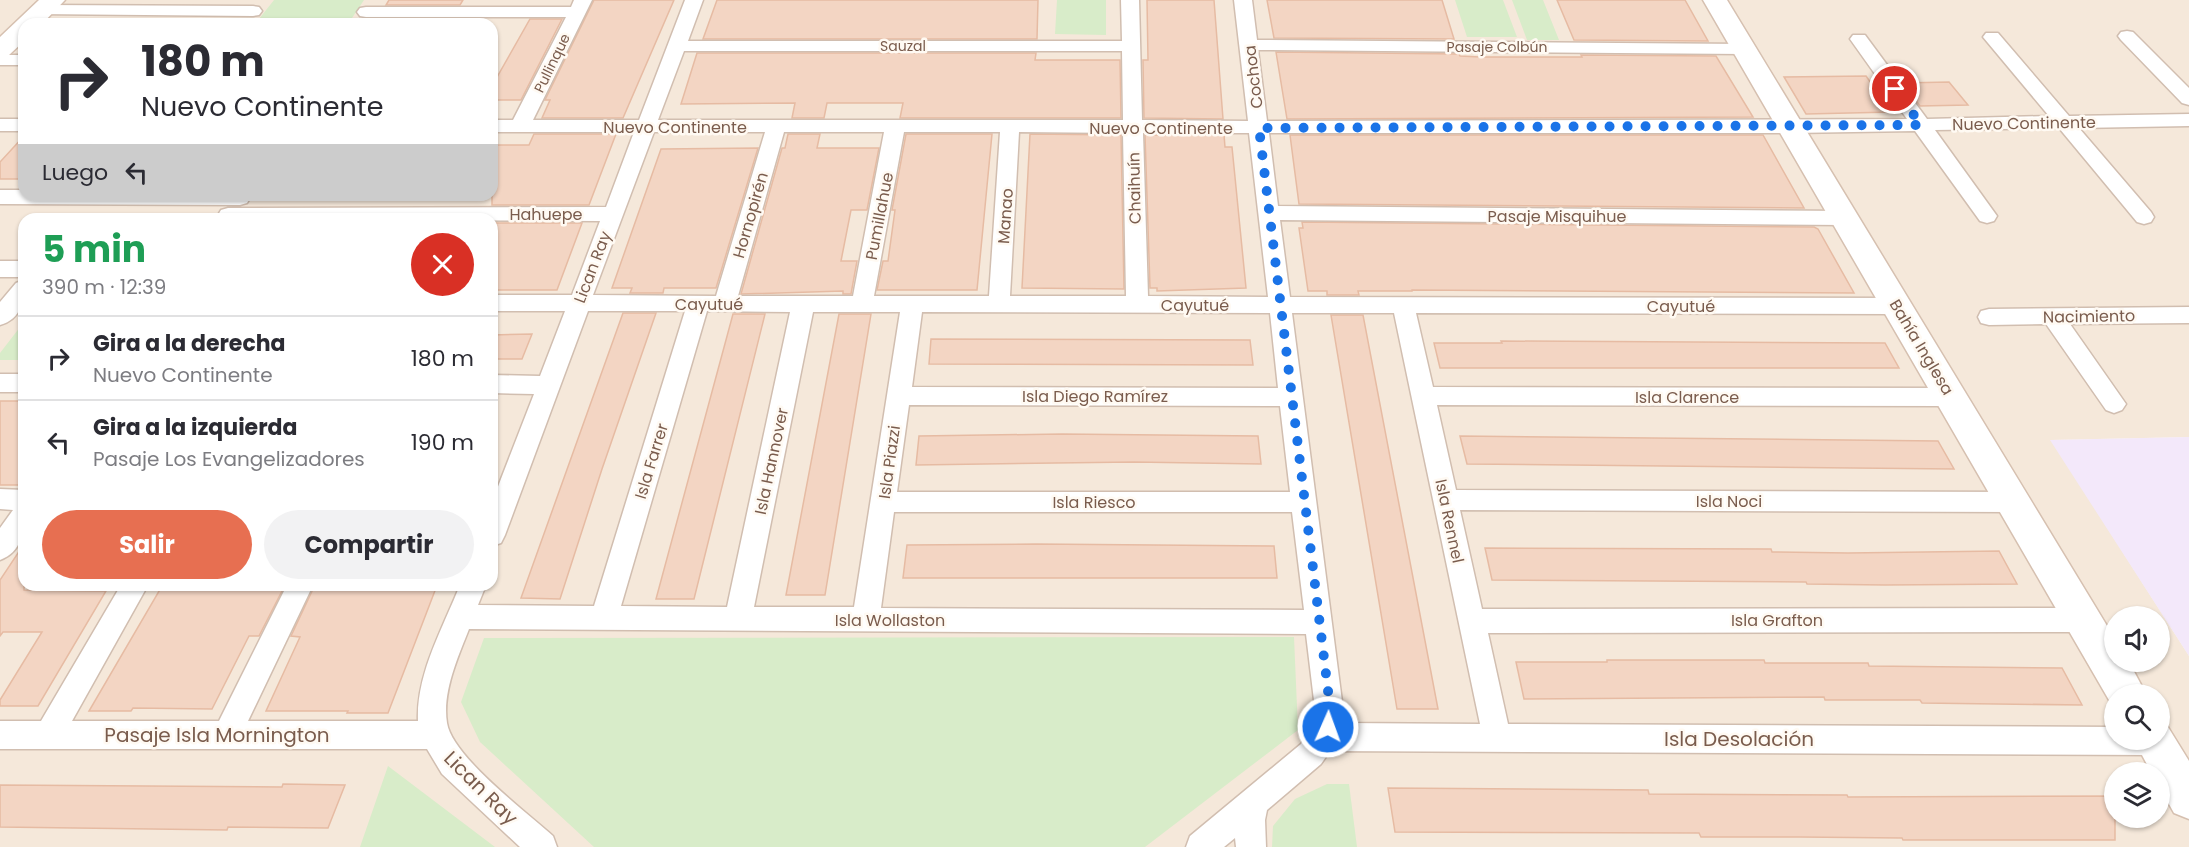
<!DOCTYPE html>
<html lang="es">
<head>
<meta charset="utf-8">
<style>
  body { margin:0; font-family:Poppins,sans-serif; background:#f2f2f3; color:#2b2b33; height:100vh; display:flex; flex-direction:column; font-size:22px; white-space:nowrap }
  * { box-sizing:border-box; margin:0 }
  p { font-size:20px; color:#7c7c81 }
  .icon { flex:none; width:33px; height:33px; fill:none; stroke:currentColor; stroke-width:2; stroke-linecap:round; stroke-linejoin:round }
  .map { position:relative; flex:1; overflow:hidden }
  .sheet { position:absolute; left:18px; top:213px; width:480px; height:378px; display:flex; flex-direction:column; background:#fff; border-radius:18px; box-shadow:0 2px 4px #0004 }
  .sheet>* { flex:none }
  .guide { position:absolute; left:18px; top:18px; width:480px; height:183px; border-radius:18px; box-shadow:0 2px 4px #0004; background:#fff; color:#2b2b33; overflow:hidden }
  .fabs { position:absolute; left:2104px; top:606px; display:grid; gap:12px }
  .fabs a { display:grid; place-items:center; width:66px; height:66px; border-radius:50%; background:#fff; box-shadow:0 2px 4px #0004; font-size:30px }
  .pin { position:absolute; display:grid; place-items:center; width:51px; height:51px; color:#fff; margin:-26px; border:3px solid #fff; border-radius:50%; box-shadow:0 2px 6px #0007 }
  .me { position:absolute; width:66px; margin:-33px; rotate:2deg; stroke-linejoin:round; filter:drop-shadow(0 0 4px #0008) }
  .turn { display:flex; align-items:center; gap:21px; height:126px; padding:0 24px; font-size:27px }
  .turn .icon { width:78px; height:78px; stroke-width:2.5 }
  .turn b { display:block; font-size:42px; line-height:51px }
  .then { display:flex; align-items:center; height:57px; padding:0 24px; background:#0003; gap:12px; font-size:22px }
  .round { display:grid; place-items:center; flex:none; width:63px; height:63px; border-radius:32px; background:#f2f2f3 }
  .overview { display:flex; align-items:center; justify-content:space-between; height:102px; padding:0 24px }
  h1 { font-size:36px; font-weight:700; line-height:45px; color:#1e9e55 }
  .button { display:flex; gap:12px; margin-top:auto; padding:12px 24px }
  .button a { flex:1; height:69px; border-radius:36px; background:#e76f51; color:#fff; font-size:24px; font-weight:700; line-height:69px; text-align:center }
  .button a+a { background:#f2f2f3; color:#2b2b33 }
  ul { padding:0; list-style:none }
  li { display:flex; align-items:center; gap:18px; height:84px; padding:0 24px; border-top:2px solid #e1e1e2 }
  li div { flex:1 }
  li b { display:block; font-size:22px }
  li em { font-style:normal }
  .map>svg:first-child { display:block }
  .residential { fill:#f5e8da; fill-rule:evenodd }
  .education { fill:#f3e8fa }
  .green { fill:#d8ecc9 }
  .building { fill:#f3d5c3; stroke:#e6bba3; stroke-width:1.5 }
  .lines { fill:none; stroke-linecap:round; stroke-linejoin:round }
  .street-casing { stroke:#d1beb0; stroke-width:3 }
  .secondary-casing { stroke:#d6c0b0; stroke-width:3 }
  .street { fill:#fff; fill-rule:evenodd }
  .secondary { fill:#fff; fill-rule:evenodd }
  .route { stroke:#1a73e8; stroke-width:10; stroke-dasharray:0 18 }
  .labels { text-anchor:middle; stroke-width:5; stroke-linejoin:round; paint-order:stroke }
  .far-street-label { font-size:14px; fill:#7a5c4d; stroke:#fffaf3 }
  .street-label { font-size:16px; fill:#7a5c4d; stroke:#fffaf3 }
  .near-street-label { font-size:20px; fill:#7a5c4d; stroke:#fffaf3 }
</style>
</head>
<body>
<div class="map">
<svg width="2189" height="847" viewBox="0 0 2189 847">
  <rect width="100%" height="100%" fill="#fdf6ec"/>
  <path class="residential" d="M0 0H2189V437L2051 440 2189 656V847H0ZM24 24H492V195H24ZM24 219H492V585H24ZM2115 616H2160V662H2115ZM2115 694H2160V740H2115ZM2115 772H2160V818H2115Z"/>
  <path class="education" d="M2189 437V656L2050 440Z"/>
  <path class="green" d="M274 0H364L348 24H255Z
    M1057 0H1106V35L1055 34Z
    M1455 0H1503L1517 37H1467Z
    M1512 0H1543L1559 40H1527Z
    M24 322V360H0V353Z
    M1294 637 1298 730 1145 847H594L480 742 461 702 484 638Z
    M388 766 495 847H360Z
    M1327 784H1349L1357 847H1272L1273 826 1295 799Z"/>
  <path class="building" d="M389 0H463L460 5H386Z
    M594 0H674L623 118H542L550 100H545Z
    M717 0H1038L1037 39H703Z
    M1147 0H1214L1223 119 1144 118 1143 60H1148Z
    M1267 0H1442L1454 39 1274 38Z
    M1557 0H1685L1708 41 1574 40Z
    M376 19H451L448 24H372Z
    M530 19H562L521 100H492V86Z
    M1276 52 1459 54 1460 56 1480 57H1582L1581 55 1716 56 1753 117 1287 119Z
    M697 53H1036L1035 60H1120L1121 118H900L903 103H827L824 118H792L795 103 681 104Z
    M1866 76 1871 83H1879L1895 106H1887L1892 112 1806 114 1784 77Z
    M1949 82 1968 105 1920 106 1903 83Z
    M534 134H616L589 205H492V145H529Z
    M788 134H820L817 148H879L867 210H851L841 261H857L851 294H843V291L741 294 782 148H785Z
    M906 134H992L977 290H877L883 261H888L895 210H892Z
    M1030 134 1121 135 1124 289 1022 288Z
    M1145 135H1224L1225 147H1232L1246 288 1157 291V288H1150Z
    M1290 135H1763L1804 208 1299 204Z
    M24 136V179H0V162Z
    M758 148 716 288H664L663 293H630L632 288H612L661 149Z
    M1302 222 1814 227 1818 229 1854 293 1412 290V291H1358L1359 295H1327V291H1308L1299 228H1303Z
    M492 223H582L557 290H492Z
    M623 313H656L602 469 560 599 521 598Z
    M733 314H765L694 599H656Z
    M839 314H871L825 595H786Z
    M1331 315H1363L1438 709H1397Z
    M532 334 522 359H492V335Z
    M931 339 1250 340 1253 365 929 364Z
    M1501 341 1885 343 1899 368H1440L1434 343H1502Z
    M0 401H24V485H0Z
    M1062 434 1258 436 1261 464 1134 462 916 465 919 436Z
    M1460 436 1938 441 1954 469 1467 464Z
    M24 544V590L106 591 38 706H0V700L42 632H3L0 636V580Z
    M1036 544 1274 546 1277 578H903L907 545Z
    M1485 548 1771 549 1772 552 1848 553 1999 551 2017 584 1885 585 1807 584 1806 582 1492 580Z
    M162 586 284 587 259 636H249L212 709 133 708 131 711H89Z
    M314 587 436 588 388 713H347L348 711H266L300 637 291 636Z
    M1607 660H1764L1765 663H1868L1869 666 2062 668 2082 705 1922 703 1920 700H1825L1824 697 1524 699 1516 662H1607Z
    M283 784 345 785 328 828 228 827 227 830 0 827V785L282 787Z
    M1388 788 1648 790 1649 794 1847 795 1848 797 2115 796V840H1903L1902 838 1800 837H1701L1699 833 1395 832Z"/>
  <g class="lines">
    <g class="street-casing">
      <path id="street" d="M574 0H592L533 120H639L685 0H703L688 41H1122L1121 0H1139L1142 120 1248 121 1234 0H1252L1257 40 1744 44 1750 45 1753 49 1750 53 1744 54 1258 50 1267 121 1907 119 1850 39 1853 35H1865L1927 119 2049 116 1983 37 1986 33H1998L2069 116 2189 114V126L2079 128 2151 212 2154 217 2151 222 2144 224 2137 222 2059 128 1935 130 1997 216 1994 221 1987 223 1980 221 1915 131 1792 133H1269L1278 206 1845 211 1852 213 1855 218 1852 223 1845 225 1280 220 1290 297 1898 298 1906 300 1909 306 1906 312 1898 314 1416 313 1433 387 1951 388 1959 391 1963 397 1959 403 1951 406 1437 405 1456 490 2013 492 2022 495 2026 502 2022 509 2013 512 1460 510 1482 609 2083 608 2093 612 2097 620 2093 628 2083 632 1488 633 1508 724 2115 727V740H2160V729L2165 731 2170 741 2165 751 2155 755 1330 751 1321 764 1267 810 1265 820 1266 847H1236L1235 838 1224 847H1186L1190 836 1301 744 1311 730 1316 717 1306 634 469 629C458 657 442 692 447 723 452 756 526 812 553 836L557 847H520L442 774 427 749H0V721H41L121 585H148L72 721H219L287 585H313L248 721H418C416 674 443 628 460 585H486L478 605 594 606 685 311H588L505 535 501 543 492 546V502L534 394 492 393V375L540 376 565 311H492V295H572L600 221 220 219 218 215 221 210 228 208 606 207 634 132H492V120H513L566 17H366L360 16 357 12 360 8 366 7H571ZM684 51H1122L1123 120H658ZM654 132H765L716 296 593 295ZM784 132H884L853 296H738ZM904 132H1000L989 296H874ZM1019 132 1123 133 1126 296H1010ZM1143 133H1249L1268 297 1148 296ZM707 311 790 312 727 607 621 606ZM813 312H900L854 607H754ZM922 312 1270 313 1278 388 912 387ZM1292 313H1394L1480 724 1342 723 1344 717ZM909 405 1280 406 1290 492H897ZM894 512H1292L1304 610 881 608Z
        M42 5 253 6 259 7 262 11 259 15 253 16 36 14 33 10 36 6Z
        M2127 31 2133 32 2189 88V105L2182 103 2121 40 2118 36 2121 32Z
        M0 55H24V65H0Z
        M0 119H24V131H0Z
        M0 190H24V195H248L250 198 247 203 240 205 0 204Z
        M0 261H24V277H0Z
        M24 280C24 300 22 319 0 325V302L16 283Z
        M2189 307V323L2070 324 2126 404 2122 410 2114 413 2106 410 2046 324 1989 325 1981 323 1978 317 1981 311 1989 309Z
        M0 374H24V392H0Z
        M0 489 24 490C24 515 29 550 0 560V528L13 510 0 509Z"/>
    </g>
    <g class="secondary-casing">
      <path id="secondary" d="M39 0H65L42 24H24V41L9 55 0 57V37Z
        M1703 0H1727L2115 639V662H2129L2146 694H2115V707H2113Z
        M2160 724 2168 727 2189 761V819L2174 813 2160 788V772H2151L2134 740H2160Z"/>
    </g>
    <use href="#street" class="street"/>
    <use href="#secondary" class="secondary"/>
  </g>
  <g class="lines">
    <path class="route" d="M1328 727 1330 707 1259 128 1921 125 1895 89"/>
  </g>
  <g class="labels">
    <g class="far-street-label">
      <text x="903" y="51">Sauzal</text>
      <text x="1497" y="52">Pasaje Colbún</text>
      <text transform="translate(552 63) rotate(-64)" y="5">Pullinque</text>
    </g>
    <g class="street-label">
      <text transform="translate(1253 77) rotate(-97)" y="6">Cochoa</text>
      <text transform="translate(2024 123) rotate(-1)" y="6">Nuevo Continente</text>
      <text x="675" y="133">Nuevo Continente</text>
      <text x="1161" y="134">Nuevo Continente</text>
      <text transform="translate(1134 188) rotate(-91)" y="6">Chaihuín</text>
      <text x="546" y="220">Hahuepe</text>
      <text transform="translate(750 215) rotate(-74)" y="6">Hornopirén</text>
      <text transform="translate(879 216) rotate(-79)" y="6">Pumillahue</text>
      <text transform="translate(1005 216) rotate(-86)" y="6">Manao</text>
      <text x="1557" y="222">Pasaje Misquihue</text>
      <text transform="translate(592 267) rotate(-69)" y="6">Lican Ray</text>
      <text x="709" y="310">Cayutué</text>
      <text x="1195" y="311">Cayutué</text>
      <text x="1681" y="312">Cayutué</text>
      <text transform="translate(2089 316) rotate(-1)" y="6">Nacimiento</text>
      <text transform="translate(1922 347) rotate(59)" y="6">Bahía Inglesa</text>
      <text x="1095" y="402">Isla Diego Ramírez</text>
      <text x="1687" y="403">Isla Clarence</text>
      <text transform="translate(651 461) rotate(-73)" y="6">Isla Farrer</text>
      <text transform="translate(771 461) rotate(-78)" y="6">Isla Hannover</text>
      <text transform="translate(889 462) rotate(-82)" y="6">Isla Piazzi</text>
      <text x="1729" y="507">Isla Noci</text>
      <text x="1094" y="508">Isla Riesco</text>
      <text transform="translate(1450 521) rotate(78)" y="6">Isla Rennel</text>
      <text x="890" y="626">Isla Wollaston</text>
      <text x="1777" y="626">Isla Grafton</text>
    </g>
    <g class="near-street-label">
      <text x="217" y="742">Pasaje Isla Mornington</text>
      <text x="1739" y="746">Isla Desolación</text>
      <text transform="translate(481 788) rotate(45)" y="7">Lican Ray</text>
    </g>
  </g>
</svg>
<div class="fabs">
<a><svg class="icon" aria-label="sound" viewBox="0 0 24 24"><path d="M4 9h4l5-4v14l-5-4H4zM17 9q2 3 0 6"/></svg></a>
<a><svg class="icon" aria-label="search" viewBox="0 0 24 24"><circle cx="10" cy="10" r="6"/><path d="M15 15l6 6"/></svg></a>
<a><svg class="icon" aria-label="layers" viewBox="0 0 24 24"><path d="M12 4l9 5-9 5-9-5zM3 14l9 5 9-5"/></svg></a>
</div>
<div class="pin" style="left:1895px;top:89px;background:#d93025"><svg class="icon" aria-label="arrive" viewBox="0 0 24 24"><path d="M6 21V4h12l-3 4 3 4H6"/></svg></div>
<svg class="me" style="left:1328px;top:727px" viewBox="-20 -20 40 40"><circle r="17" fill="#1a73e8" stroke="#fff" stroke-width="3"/><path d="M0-11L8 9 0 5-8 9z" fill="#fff"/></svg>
<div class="guide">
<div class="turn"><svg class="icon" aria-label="right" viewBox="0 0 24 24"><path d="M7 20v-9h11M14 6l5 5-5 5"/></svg><div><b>180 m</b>Nuevo Continente</div></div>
<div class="then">Luego<svg class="icon" aria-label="left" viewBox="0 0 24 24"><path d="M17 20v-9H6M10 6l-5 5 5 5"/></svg></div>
</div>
<section class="sheet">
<div class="overview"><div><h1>5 min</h1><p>390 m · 12:39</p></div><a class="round" style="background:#d93025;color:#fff"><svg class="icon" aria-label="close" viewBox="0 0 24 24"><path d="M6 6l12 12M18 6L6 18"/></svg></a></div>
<ul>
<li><svg class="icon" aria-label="right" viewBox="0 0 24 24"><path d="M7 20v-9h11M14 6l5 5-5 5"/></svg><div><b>Gira a la derecha</b><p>Nuevo Continente</p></div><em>180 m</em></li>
<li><svg class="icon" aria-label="left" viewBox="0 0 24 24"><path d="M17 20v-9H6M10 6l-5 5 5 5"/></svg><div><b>Gira a la izquierda</b><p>Pasaje Los Evangelizadores</p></div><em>190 m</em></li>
</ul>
<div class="button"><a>Salir</a><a>Compartir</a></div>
</section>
</div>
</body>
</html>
